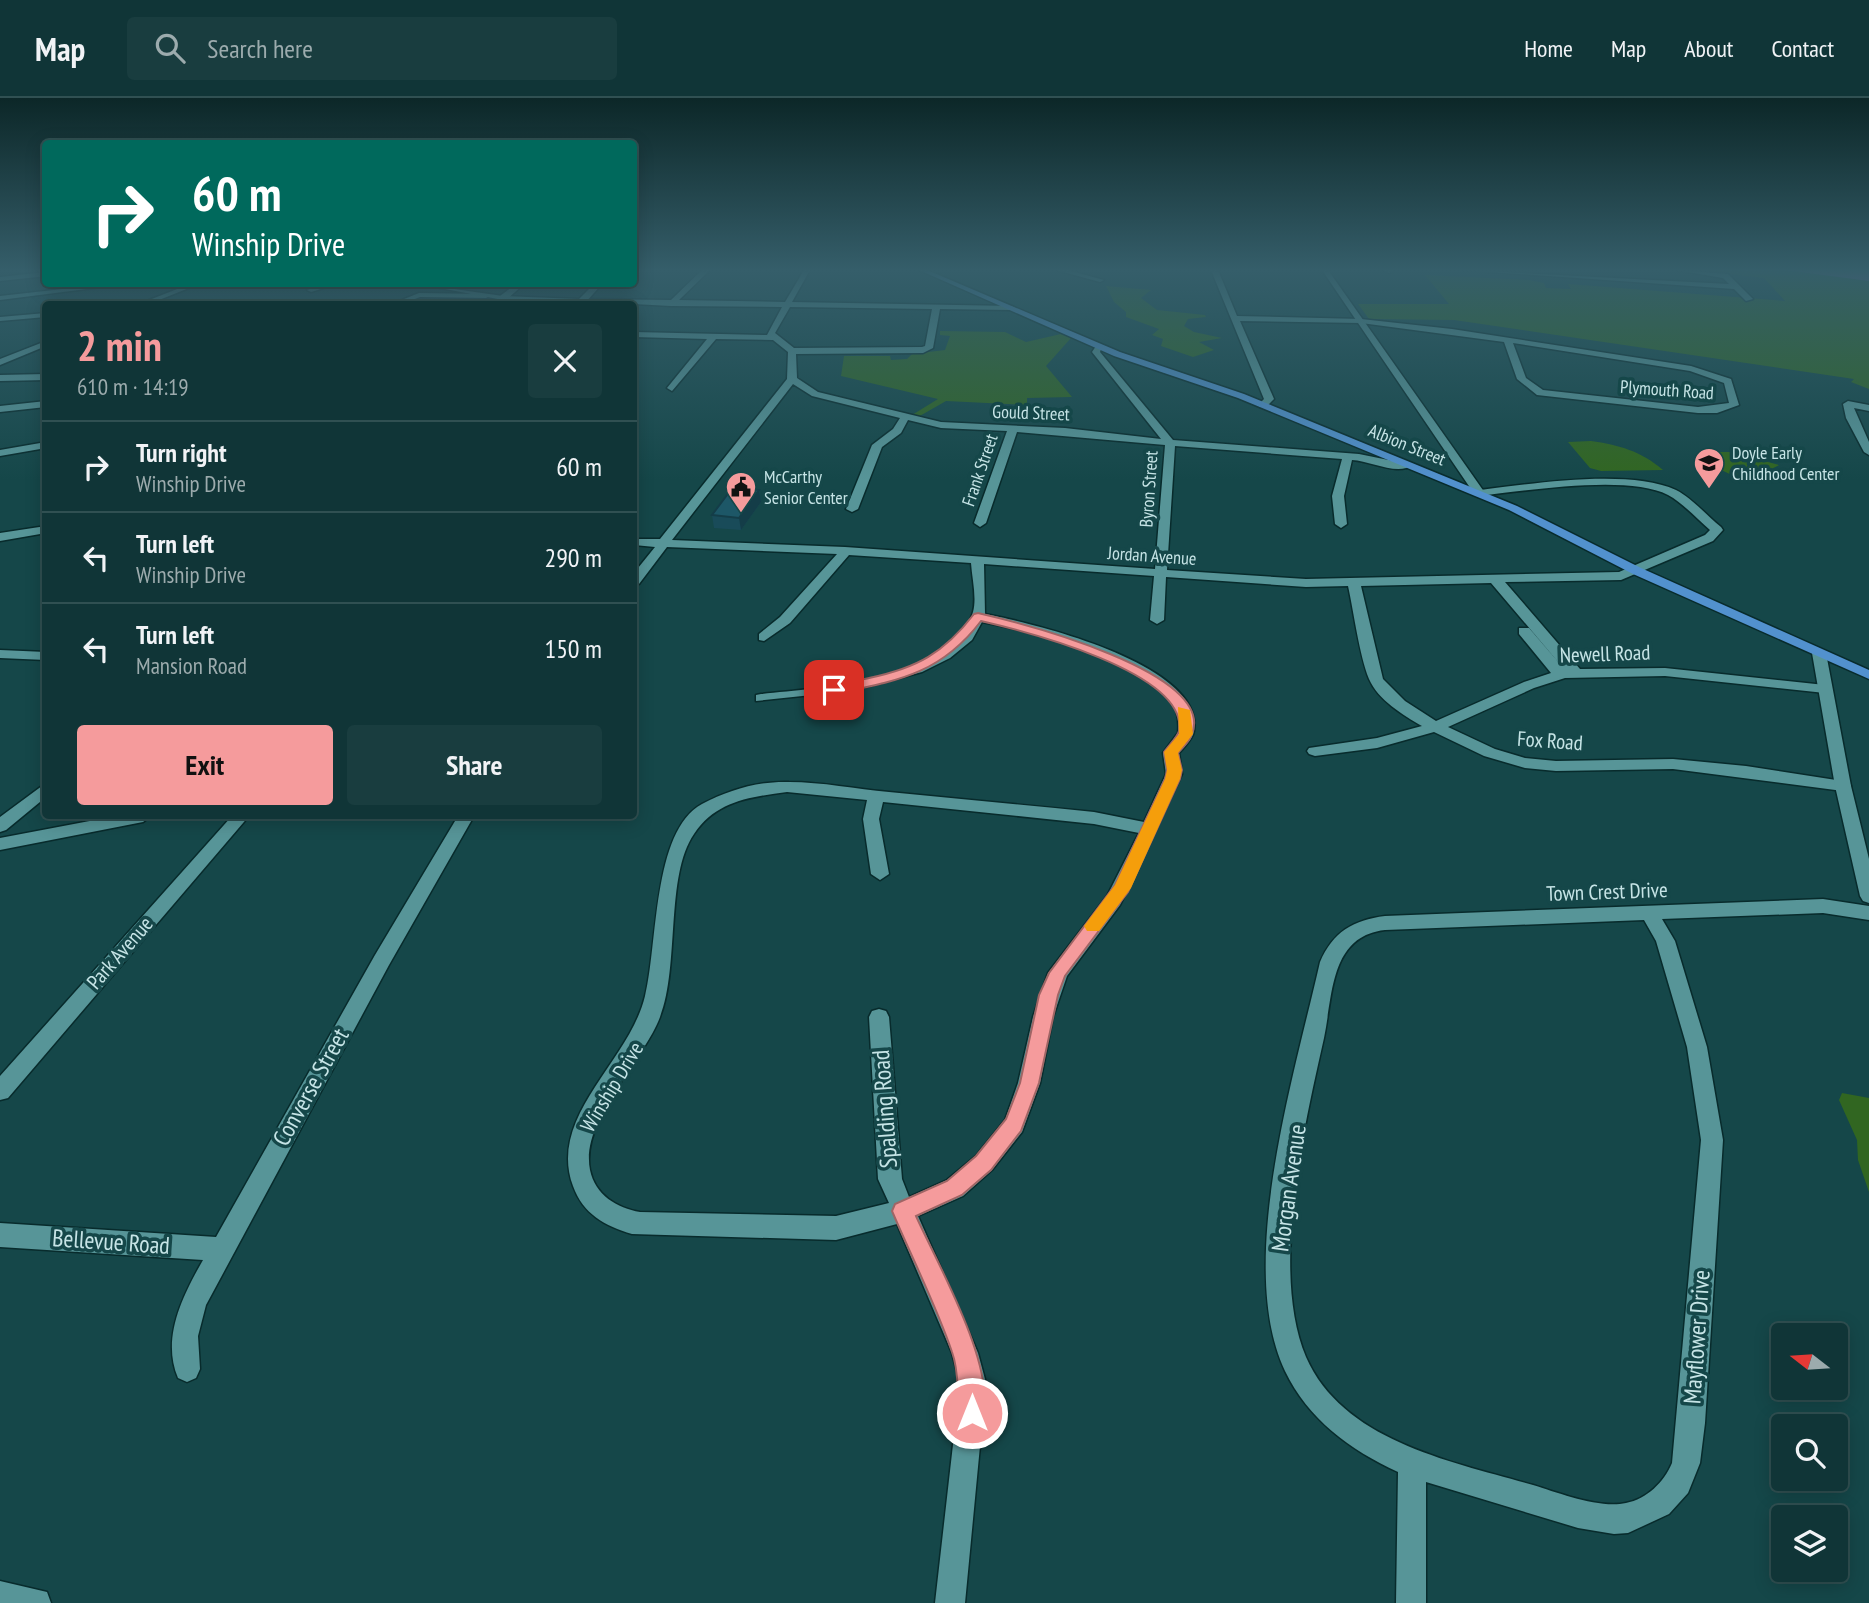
<!DOCTYPE html>
<html lang="en">
<head>
<meta charset="utf-8">
<style>
  body { margin:0; font-family:"PT Sans Narrow",sans-serif; background:#193d3f; color:#f1f3f6; height:100vh; display:flex; flex-direction:column; font-size:26px; white-space:nowrap }
  * { box-sizing:border-box; margin:0 }
  p { font-size:23px; color:#9cabad }
  .icon { flex:none; width:38px; height:38px; fill:none; stroke:currentColor; stroke-width:2; stroke-linecap:round; stroke-linejoin:round }
  .map { position:relative; flex:1; overflow:hidden }
  .panel { position:absolute; left:42px; top:203px; width:595px; height:518px; display:flex; flex-direction:column; background:#103537; border-radius:7px; box-shadow:0 4px 18px #0003,0 0 0 2px #305052 }
  .panel>* { flex:none }
  .banner { position:absolute; left:42px; top:42px; width:595px; height:147px; border-radius:7px; box-shadow:0 4px 18px #0003,0 0 0 2px #305052; background:#00695c; color:#fff; overflow:hidden }
  .needle { width:46px; rotate:287deg }
  .tools { position:absolute; left:1771px; top:1225px; display:grid; gap:14px }
  .tools a { display:grid; place-items:center; width:77px; height:77px; border-radius:7px; background:#103537; box-shadow:0 4px 18px #0003,0 0 0 2px #305052; font-size:35px }
  .pin { position:absolute; display:grid; place-items:center; width:60px; height:60px; color:#fff; margin:-30px; border-radius:14px; box-shadow:0 4px 10px #0006 }
  .me { position:absolute; width:77px; margin:-38px; rotate:0deg; stroke-linejoin:round; filter:drop-shadow(0 0 5px #0008) }
  .turn { display:flex; align-items:center; gap:24px; height:147px; padding:0 35px; font-size:32px }
  .turn .icon { width:91px; height:91px; stroke-width:2.5 }
  .turn b { display:block; font-size:49px; line-height:60px }
  .round { display:grid; place-items:center; flex:none; width:74px; height:74px; border-radius:7px; background:#193d3f }
  .head { display:flex; align-items:center; justify-content:space-between; height:119px; padding:0 35px }
  h1 { font-size:42px; font-weight:600; line-height:52px; color:#f59b9c }
  .action { display:flex; gap:14px; margin-top:auto; padding:14px 35px }
  .action a { flex:1; height:80px; border-radius:7px; background:#f59b9c; color:#111; font-size:28px; font-weight:600; line-height:80px; text-align:center }
  .action a+a { background:#193d3f; color:#f1f3f6 }
  ul { padding:0; list-style:none }
  li { display:flex; align-items:center; gap:21px; height:91px; padding:0 35px; border-top:2px solid #305052 }
  li div { flex:1 }
  li b { display:block; font-size:26px }
  li em { font-style:normal }
  header { display:flex; align-items:center; gap:42px; box-sizing:border-box; height:98px; padding:0 35px; background:#103537; border-bottom:2px solid #305052 }
  header strong { font-size:33px }
  nav { display:flex; gap:38px; margin-inline-start:auto; font-size:24px }
  .search { width:490px; height:63px; background:#193d3f; display:flex; align-items:center; gap:18px; box-sizing:border-box; padding:0 24px; border-radius:7px; color:#9cabad; font-size:26px }
  .map>svg:first-child { display:block }
  .green { fill:#316621 }
  .water { fill:#9f57b1 }
  .lines { fill:none; stroke-linecap:round; stroke-linejoin:round }
  .minor-casing { stroke:#082b2c; stroke-width:3 }
  .tertiary-casing { stroke:#082b2c; stroke-width:3 }
  .secondary-casing { stroke:#082b2c; stroke-width:3 }
  .primary-casing { stroke:#082b2c; stroke-width:3 }
  .minor { fill:#579598; fill-rule:evenodd }
  .tertiary { fill:#579598; fill-rule:evenodd }
  .secondary { fill:#579598; fill-rule:evenodd }
  .primary { fill:#5291ce; fill-rule:evenodd }
  .wall { fill:#194b59 }
  .shaded-wall { fill:#143d48 }
  .building { fill:#1d5767; stroke:#143d48; stroke-width:2 }
  .route { fill:#f59b9c; stroke:#9f6565; stroke-width:2 }
  .slow { fill:#f59e0b }
  .labels { text-anchor:middle; stroke-width:7; stroke-linejoin:round; paint-order:stroke }
  .far-street-label { font-size:18px; fill:#c6e4e6; stroke:#154749 }
  .far-poi-label { font-size:18px; fill:#c6e4e6; stroke:#154749; text-anchor:start }
  .street-label { font-size:21px; fill:#c6e4e6; stroke:#154749 }
  .near-street-label { font-size:24px; fill:#c6e4e6; stroke:#154749 }
</style>
</head>
<body>
<header>
<strong>Map</strong>
<div class="search"><svg class="icon" aria-label="search" viewBox="0 0 24 24"><circle cx="10" cy="10" r="6"/><path d="M15 15l6 6"/></svg>Search here</div>
<nav><a>Home</a><a>Map</a><a>About</a><a>Contact</a></nav>
</header>
<div class="map">
<svg width="1869" height="1505" viewBox="0 0 1869 1505">
  <rect width="100%" height="100%" fill="#154749"/>
  <path class="green" d="M1696 172H1785L1869 183V291L1851 284 1854 281 1454 222 1369 221 1358 206H1449L1425 177 1529 182 1544 185 1546 190 1571 191 1568 186 1785 203 1764 180Z
    M1106 188 1151 192 1141 200 1157 212 1205 217 1206 219 1188 221 1184 228 1194 234 1222 240 1199 244 1214 252 1193 259 1161 248 1163 241 1152 237 1159 231 1126 219V214L1114 204Z
    M940 233 1005 234 1026 244 1061 236 1071 240 1046 268 1072 299 1027 300V307L946 303 918 319 912 317 938 301 841 278 844 258H890L891 262 907 261 912 256 945 252 950 238 940 237Z
    M1591 343C1619 347 1641 353 1663 372L1601 373 1590 370 1568 344Z
    M1707 354H1732L1779 367C1744 387 1733 381 1700 358Z
    M1842 995 1869 1000V1111V1094L1858 1062 1857 1042 1839 1002Z"/>
  <path class="water" d="M1785 172H1869V183Z"/>
  <g class="lines">
    <g class="minor-casing">
      <path id="minor" d="M702 172H710L679 202 785 204 804 172H810L792 204 1011 208 1015 210 1011 212 940 211 933 250 923 255 796 256 797 280 818 294 941 324 1065 330 1161 341 1092 254 1098 245 1102 248 1100 254 1173 342 1359 356 1413 367C1397 378 1371 363 1352 362L1344 398 1347 426 1341 430 1335 426 1332 398 1342 361 1175 348 1167 472 1306 481 1619 474 1705 437 1710 432C1697 421 1683 405 1668 397 1628 376 1525 393 1479 398L1473 395 1479 392C1531 386 1628 370 1676 392 1692 400 1707 418 1721 429L1723 432 1713 443 1621 482 1505 484 1580 571 1665 570 1825 587 1832 591 1825 595 1665 578 1565 580 1534 590 1448 629 1495 651 1525 660 1556 663 1673 661 1746 668 1849 684 1851 688 1849 692 1843 693 1673 671 1556 673 1525 670 1484 658 1434 634 1377 650 1315 658 1309 656 1307 653 1309 650 1377 640 1422 628C1403 617 1378 602 1369 581 1359 556 1354 515 1348 488L1306 489 1166 479 1164 522 1157 526 1150 522 1154 478 984 466 985 516C1033 525 1204 566 1194 633 1193 641 1184 649 1179 655L1182 676 1120 807 1067 878 1053 919 1040 985 1022 1034 992 1072 963 1098 918 1118 978 1255 986 1285 965 1505H935L960 1285 952 1255 897 1126 836 1142 632 1136C605 1128 583 1116 573 1088 547 1018 630 963 645 898 658 848 652 733 702 706 729 692 758 683 789 684 822 684 856 691 889 694 957 701 1026 707 1094 714L1144 724 1166 676 1163 655 1178 635C1179 625 1178 613 1172 604 1142 562 1031 533 982 524L972 542 950 560 922 574 850 593 756 603V597L761 596C818 590 954 582 973 514 977 499 972 481 971 465L849 457 790 525 764 543 759 542V536L780 519 837 456 667 449 639 486 634 487V475L655 449 634 447V441H660L787 281 788 254 773 242 716 241 672 293 667 290 707 241 634 239V234L767 237 782 209 671 208 578 203 582 201 671 202ZM790 209 932 211 925 248 922 249 794 250 775 235ZM793 286 812 298 900 320 893 331 872 347 846 411 852 414 858 411 882 349 901 335 908 322 941 330 1007 333 974 425 980 429 986 425 1017 334 1165 347 1155 471 845 449 672 442ZM1491 485 1565 572 1529 530H1519V536L1551 575 1524 584 1436 623 1405 603 1383 581 1361 488ZM787 694 867 702 863 721 871 776 880 782 889 776 879 721 883 704 1094 726 1139 735 1107 798 1048 875 1033 919 1018 985 1005 1022 976 1058 947 1082 909 1099 902 1081 889 919 886 913 879 911 872 913 869 919 878 1081 889 1105 836 1118 640 1114C617 1110 595 1097 590 1072 580 1022 643 964 660 919 680 868 665 778 694 736 716 703 750 699 787 694Z
        M1056 172H1067L1104 182 1100 184Z
        M1211 172H1218L1237 218 1361 221 1452 231 1691 268 1731 281 1739 307 1717 315H1698L1537 297 1517 281 1504 244 1361 225 1240 223 1274 301 1266 309H1260L1258 307 1264 301ZM1513 245 1690 273 1724 285 1729 305 1698 309 1543 292 1526 280Z
        M1383 172H1392L1393 173 1389 175Z
        M1462 172 1729 186 1723 180 1676 172 1728 176 1753 201 1746 203 1734 191Z
        M46 174V178L0 183V179Z
        M326 186H337L311 194 307 192Z
        M516 186H524L506 202H500V198Z
        M419 195 486 196 490 198 486 200 420 199 402 206H392Z
        M46 215V219L0 223V219Z
        M46 276V282L0 283V277Z
        M46 303V309L0 314V308Z
        M1848 303 1869 307V313L1854 310 1869 344V357L1864 354 1846 320 1843 306Z
        M46 344V350L0 358V352Z
        M0 552 46 554V562L0 560Z
        M46 685V699L6 732 0 734V719Z
        M116 718H151L143 724 0 752V740Z
        M232 718H249L8 1000 0 1002V978Z
        M458 718H474L389 867 206 1207 198 1238 200 1271 196 1280 187 1284 178 1280C161 1240 183 1197 203 1162L0 1149V1125L216 1139 375 857Z
        M1823 801 1869 808V822L1823 815 1662 821 1675 843 1707 949 1723 1042 1705 1325 1700 1365 1688 1395 1669 1416 1628 1435 1614 1436 1578 1430 1426 1384V1505H1396L1398 1374C1350 1352 1308 1321 1285 1273 1235 1167 1295 975 1320 864 1333 834 1353 822 1385 818ZM1644 822 1656 843 1687 949 1701 1042 1672 1365C1664 1384 1647 1401 1626 1405 1600 1411 1559 1395 1533 1387 1454 1364 1343 1344 1306 1259 1270 1174 1304 1029 1324 940 1333 897 1330 838 1385 832Z
        M0 1483 47 1494 51 1505H0Z"/>
    </g>
    <g class="tertiary-casing">
      <path id="tertiary" d="M1322 172H1328L1485 395 1483 397H1475Z
        M107 186H126L0 202V198Z
        M419 186 503 198 579 201 594 186H602L585 205 574 206 503 202Z
        M46 428V435L0 443V435Z"/>
    </g>
    <g class="secondary-casing">
      <path id="secondary" d="M190 186H199L149 206H139Z
        M46 243V248L0 267V261Z
        M1819 551 1826 555 1851 688 1869 761V805L1863 803 1860 798 1835 688 1812 555Z"/>
    </g>
    <g class="primary-casing">
      <path id="primary" d="M919 172H927L1120 254 1244 296 1517 408 1641 470 1869 572V581L1633 476 1509 412 1238 300 1114 258Z"/>
    </g>
    <use href="#minor" class="minor"/>
    <use href="#tertiary" class="tertiary"/>
    <use href="#secondary" class="secondary"/>
    <use href="#primary" class="primary"/>
  </g>
  <path class="wall" d="M759 392 761 404 741 432 714 430 712 417Z"/>
  <path class="shaded-wall" d="M759 392 761 404 741 432 739 420Z"/>
  <path class="building" d="M733 389 759 392 739 420 712 417Z"/>
  <linearGradient id="sky" x2="0" y2="1"><stop stop-color="#0c2728"/><stop offset="0.45" stop-color="#355e6a"/><stop offset="1" stop-color="#355e6a" stop-opacity="0"/></linearGradient>
  <rect width="1869" height="382" fill="url(#sky)"/>
  <path class="route" d="M978 515C1017 524 1222 575 1191 638 1189 644 1182 650 1178 655L1182 672 1180 681 1128 794 1065 878 1058 897 1039 985 1021 1033 991 1072 962 1097 916 1118C937 1165 1001 1276 981 1324L972 1328 963 1324C955 1305 961 1278 952 1254 936 1207 912 1160 892 1113L895 1106 947 1083 976 1058 1006 1021 1020 985 1039 897 1049 875 1115 787 1165 681 1167 672 1164 654C1168 648 1177 640 1179 633 1188 574 1024 533 981 523 940 577 896 583 834 596L827 592C836 584 856 583 869 580 917 570 944 555 974 516Z"/>
  <path class="slow" d="M1178 609 1190 612 1193 636 1178 655 1182 672 1180 681 1131 790 1099 833H1087L1084 828 1087 824 1115 787 1165 681 1167 672 1164 654 1179 636Z"/>
  <defs>
    <g id="school-pin" transform="scale(1.575)"><path d="M0 17L-7.5 6A9.5 9.5 0 1 1 7.5 6Z" fill="#f59b9c" stroke="#154749"/><path d="M0-5L7-2L0 1L-7-2ZM-4 1L0 2.5L4 1V4Q0 6-4 4Z" fill="#111"/></g>
    <g id="civic-pin" transform="scale(1.575)"><path d="M0 17L-7.5 6A9.5 9.5 0 1 1 7.5 6Z" fill="#f59b9c" stroke="#154749"/><path d="M-.6-6.5H3V-4.5H.6V-3L4-1V1h2V6H-6V1h2V-1L-.6-3ZM-1.2 2.5V6h2.4V2.5Z" fill="#111"/></g>
  </defs>
  <g fill-rule="evenodd">
    <use href="#school-pin" x="1709" y="365"/>
    <use href="#civic-pin" x="741" y="389"/>
  </g>
  <g class="labels">
    <g class="far-street-label">
      <text transform="translate(1667 292) rotate(4)" y="6">Plymouth Road</text>
      <text transform="translate(1031 315) rotate(2)" y="6">Gould Street</text>
      <text transform="translate(1407 347) rotate(22)" y="6">Albion Street</text>
      <text transform="translate(980 372) rotate(-71)" y="6">Frank Street</text>
      <text transform="translate(1149 391) rotate(-86)" y="6">Byron Street</text>
      <text transform="translate(1152 458) rotate(4)" y="6">Jordan Avenue</text>
    </g>
    <g class="far-poi-label">
      <text x="1732" y="361">Doyle Early<tspan x="1732" dy="21">Childhood Center</tspan></text>
      <text x="764" y="385">McCarthy<tspan x="764" dy="21">Senior Center</tspan></text>
    </g>
    <g class="street-label">
      <text transform="translate(1605 556) rotate(-2)" y="7">Newell Road</text>
      <text transform="translate(1550 643) rotate(4)" y="7">Fox Road</text>
      <text transform="translate(1607 794) rotate(-2)" y="7">Town Crest Drive</text>
      <text transform="translate(120 855) rotate(-49)" y="7">Park Avenue</text>
      <text transform="translate(612 989) rotate(-59)" y="7">Winship Drive</text>
    </g>
    <g class="near-street-label">
      <text transform="translate(311 989) rotate(-61)" y="8">Converse Street</text>
      <text transform="translate(885 1011) rotate(-94)" y="8">Spalding Road</text>
      <text transform="translate(1289 1090) rotate(-82)" y="8">Morgan Avenue</text>
      <text transform="translate(111 1144) rotate(4)" y="8">Bellevue Road</text>
      <text transform="translate(1697 1239) rotate(-86)" y="8">Mayflower Drive</text>
    </g>
  </g>
</svg>
<div class="tools">
<a><svg class="needle" viewBox="-14 -14 28 28"><path d="M0-13l5 13h-10z" fill="#e53935"/><path d="M0 13l5-13h-10z" fill="#9cabad"/></svg></a>
<a><svg class="icon" aria-label="search" viewBox="0 0 24 24"><circle cx="10" cy="10" r="6"/><path d="M15 15l6 6"/></svg></a>
<a><svg class="icon" aria-label="layers" viewBox="0 0 24 24"><path d="M12 4l9 5-9 5-9-5zM3 14l9 5 9-5"/></svg></a>
</div>
<div class="pin" style="left:834px;top:592px;background:#d93025"><svg class="icon" aria-label="arrive" viewBox="0 0 24 24"><path d="M6 21V4h12l-3 4 3 4H6"/></svg></div>
<svg class="me" style="left:972px;top:1315px" viewBox="-20 -20 40 40"><circle r="17" fill="#f59b9c" stroke="#fff" stroke-width="3"/><path d="M0-11L8 9 0 5-8 9z" fill="#fff"/></svg>
<div class="banner">
<div class="turn"><svg class="icon" aria-label="right" viewBox="0 0 24 24"><path d="M7 20v-9h11M14 6l5 5-5 5"/></svg><div><b>60 m</b>Winship Drive</div></div>
</div>
<section class="panel">
<div class="head"><div><h1>2 min</h1><p>610 m · 14:19</p></div><a class="round"><svg class="icon" aria-label="close" viewBox="0 0 24 24"><path d="M6 6l12 12M18 6L6 18"/></svg></a></div>
<ul>
<li><svg class="icon" aria-label="right" viewBox="0 0 24 24"><path d="M7 20v-9h11M14 6l5 5-5 5"/></svg><div><b>Turn right</b><p>Winship Drive</p></div><em>60 m</em></li>
<li><svg class="icon" aria-label="left" viewBox="0 0 24 24"><path d="M17 20v-9H6M10 6l-5 5 5 5"/></svg><div><b>Turn left</b><p>Winship Drive</p></div><em>290 m</em></li>
<li><svg class="icon" aria-label="left" viewBox="0 0 24 24"><path d="M17 20v-9H6M10 6l-5 5 5 5"/></svg><div><b>Turn left</b><p>Mansion Road</p></div><em>150 m</em></li>
</ul>
<div class="action"><a>Exit</a><a>Share</a></div>
</section>
</div>
</body>
</html>
